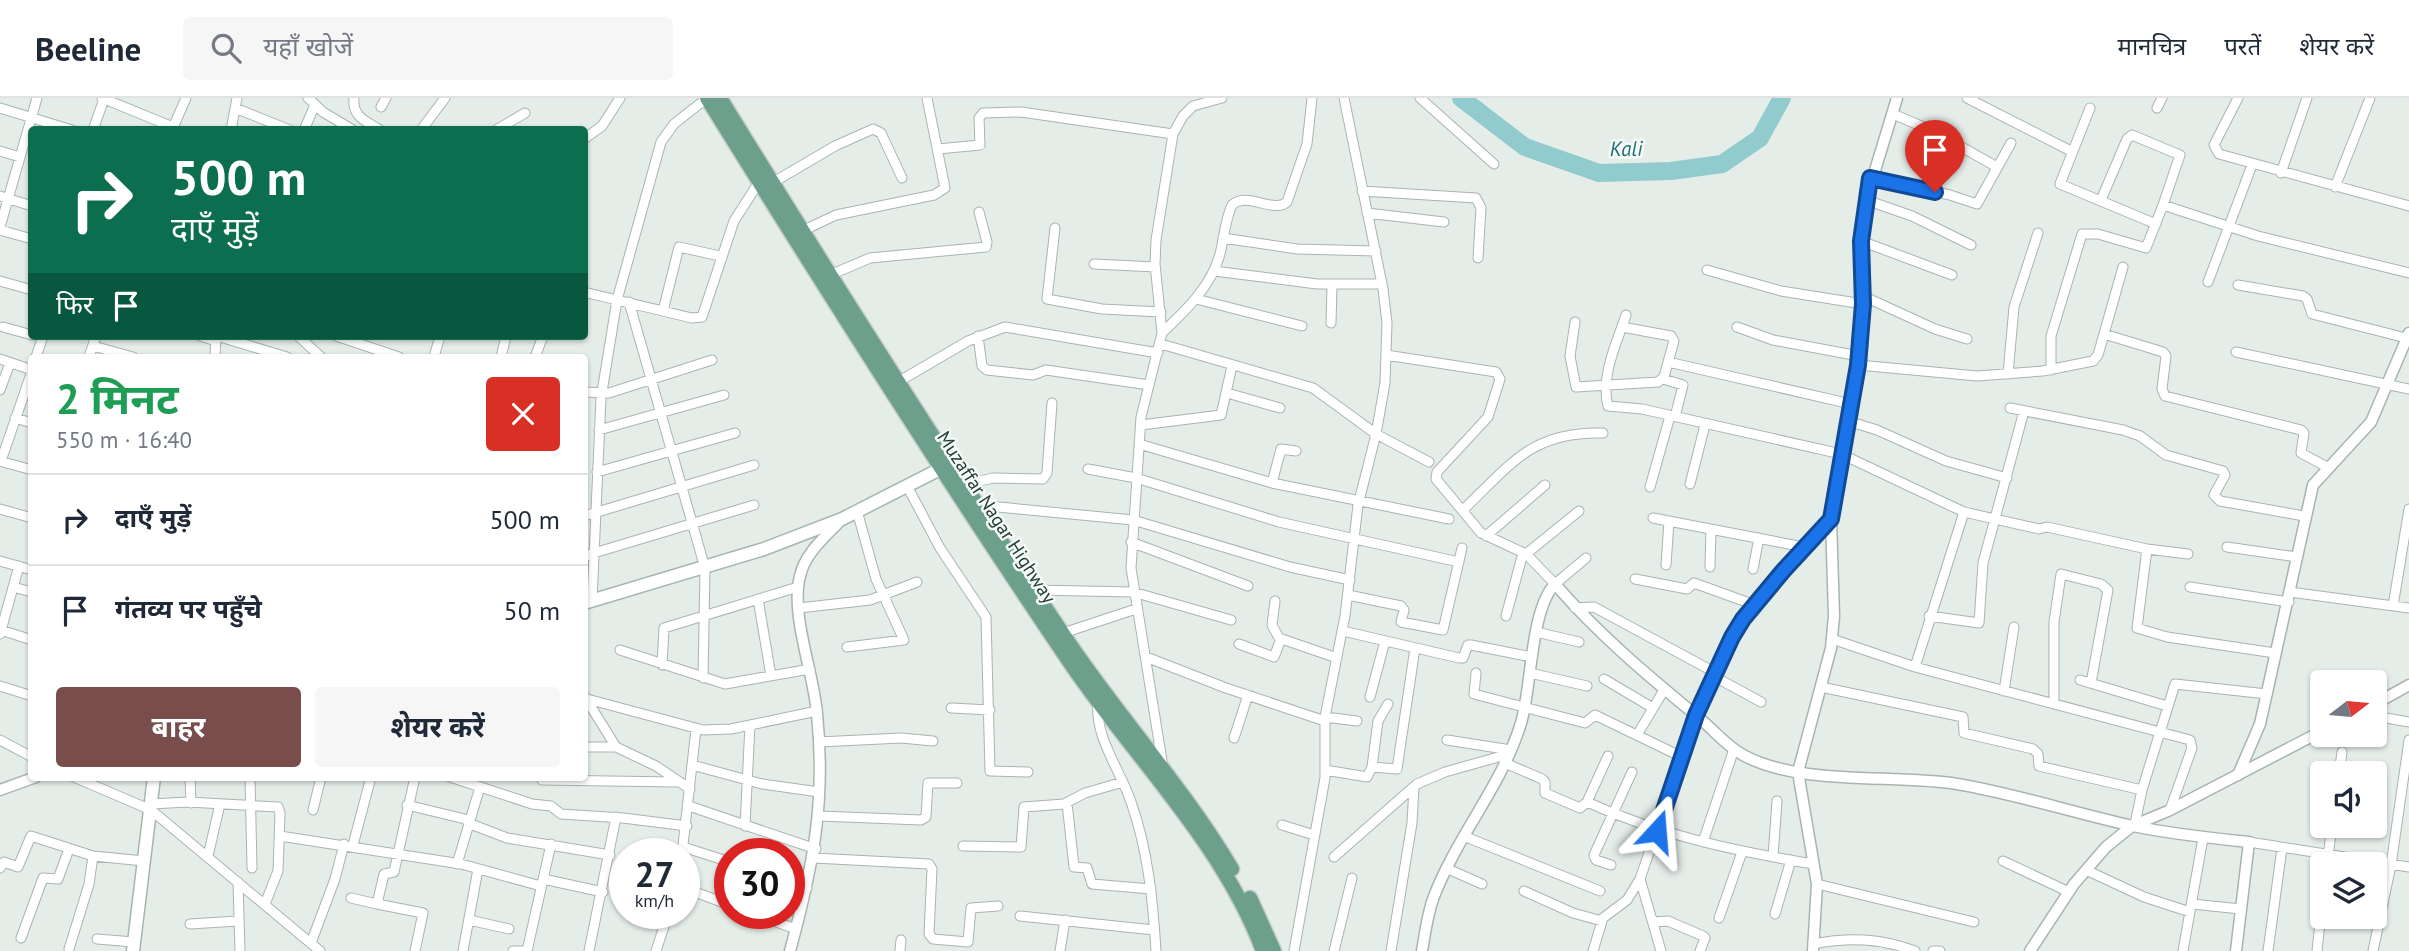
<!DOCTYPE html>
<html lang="hi">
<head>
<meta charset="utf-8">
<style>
  body { margin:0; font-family:"PT Sans","Noto Sans Devanagari",sans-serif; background:#f6f6f7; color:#1f2937; height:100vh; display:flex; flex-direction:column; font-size:26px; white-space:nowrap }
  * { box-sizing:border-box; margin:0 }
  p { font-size:23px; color:#747a83 }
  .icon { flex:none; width:38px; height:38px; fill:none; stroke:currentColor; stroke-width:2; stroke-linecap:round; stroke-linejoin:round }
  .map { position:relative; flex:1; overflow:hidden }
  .side { position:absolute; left:28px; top:256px; width:560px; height:427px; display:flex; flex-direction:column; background:#fff; border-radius:7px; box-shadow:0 2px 5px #0004 }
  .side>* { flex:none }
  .top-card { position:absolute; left:28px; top:28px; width:560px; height:214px; border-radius:7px; box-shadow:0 2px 5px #0004; background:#0b6e4f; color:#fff; overflow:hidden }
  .needle { width:46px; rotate:74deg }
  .fabs { position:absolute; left:2310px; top:572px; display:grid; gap:14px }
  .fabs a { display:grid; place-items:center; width:77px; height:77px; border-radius:7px; background:#fff; box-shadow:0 2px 5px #0004; font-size:35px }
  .speed { position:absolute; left:609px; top:740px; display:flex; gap:14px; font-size:35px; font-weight:700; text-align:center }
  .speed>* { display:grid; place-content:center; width:91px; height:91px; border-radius:50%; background:#fff; box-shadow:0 2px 5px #0004; line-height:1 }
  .speed small { font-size:18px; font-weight:400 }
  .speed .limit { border:10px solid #d22; background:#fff; color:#111 }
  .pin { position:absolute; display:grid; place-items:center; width:60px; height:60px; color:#fff; margin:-72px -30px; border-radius:50% 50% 50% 0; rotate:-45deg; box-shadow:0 0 7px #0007 }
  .pin .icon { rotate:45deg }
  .me { position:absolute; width:77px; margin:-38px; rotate:19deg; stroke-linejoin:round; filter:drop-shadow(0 0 5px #0008) }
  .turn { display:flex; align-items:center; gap:24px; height:147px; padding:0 28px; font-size:32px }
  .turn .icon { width:91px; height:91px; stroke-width:2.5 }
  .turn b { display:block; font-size:49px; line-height:60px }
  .then { display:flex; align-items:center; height:66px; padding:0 28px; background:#0003; gap:14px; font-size:26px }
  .round { display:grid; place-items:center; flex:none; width:74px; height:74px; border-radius:7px; background:#f6f6f7 }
  .summary { display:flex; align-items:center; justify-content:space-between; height:119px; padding:0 28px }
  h1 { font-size:42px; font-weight:700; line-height:52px; color:#1e9e55 }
  .action { display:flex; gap:14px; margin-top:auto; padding:14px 28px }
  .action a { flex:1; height:80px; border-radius:7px; background:#7a4d4d; color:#fff; font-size:28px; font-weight:700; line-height:80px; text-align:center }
  .action a+a { background:#f6f6f7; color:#1f2937 }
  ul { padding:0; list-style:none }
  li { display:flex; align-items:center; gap:21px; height:91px; padding:0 28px; border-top:2px solid #e0e1e3 }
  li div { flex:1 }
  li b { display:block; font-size:26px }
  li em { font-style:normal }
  header { display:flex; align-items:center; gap:42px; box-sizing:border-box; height:98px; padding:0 35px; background:#fff; border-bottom:2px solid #e0e1e3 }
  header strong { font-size:33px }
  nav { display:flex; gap:38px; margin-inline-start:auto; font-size:24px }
  .search { width:490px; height:63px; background:#f6f6f7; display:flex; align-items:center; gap:18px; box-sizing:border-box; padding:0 24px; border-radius:7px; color:#747a83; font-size:26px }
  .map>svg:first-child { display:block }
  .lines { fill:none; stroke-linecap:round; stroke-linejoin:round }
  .river { stroke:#91cbce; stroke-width:18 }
  .minor-casing { stroke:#a8b5af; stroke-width:11 }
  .tertiary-casing { stroke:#a8b5af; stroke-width:13 }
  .secondary-casing { stroke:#a4b8af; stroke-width:15 }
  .primary-casing { stroke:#c2c9c6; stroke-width:17 }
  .minor { stroke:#fff; stroke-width:9 }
  .tertiary { stroke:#fff; stroke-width:10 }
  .secondary { stroke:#fff; stroke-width:12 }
  .primary { stroke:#6ca08d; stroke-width:14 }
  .route-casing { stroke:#114b97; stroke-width:18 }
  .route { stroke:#1a73e8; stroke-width:12 }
  .labels { text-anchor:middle; stroke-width:5; stroke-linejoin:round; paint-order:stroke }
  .street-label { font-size:19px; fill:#253e35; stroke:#f5faf7 }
  .water-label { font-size:21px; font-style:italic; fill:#227177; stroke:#f5faf7 }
</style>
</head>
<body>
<header>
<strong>Beeline</strong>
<div class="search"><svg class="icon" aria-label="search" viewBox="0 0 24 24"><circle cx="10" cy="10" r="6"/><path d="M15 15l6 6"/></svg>यहाँ खोजें</div>
<nav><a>मानचित्र</a><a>परतें</a><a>शेयर करें</a></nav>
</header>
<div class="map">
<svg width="2409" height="853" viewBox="0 0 2409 853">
  <rect width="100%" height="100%" fill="#e5ede9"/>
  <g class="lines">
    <path class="river" d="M1461 0 1525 49 1599 75 1671 73 1722 66 1760 40 1782 0"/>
    <g class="minor-casing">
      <path id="minor" d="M102 0 173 29
        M308 0 323 14 353 32
        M354 0C352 19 366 23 380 32
        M1420 0 1494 66
        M1967 0 2071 53
        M2238 0 2214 47 2219 56 2409 108
        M381 9 386 0
        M0 10 72 32
        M235 10 290 32
        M2090 10 2060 86 2156 126
        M2157 10 2162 0
        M1893 16 1935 34 1997 69
        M93 32 104 1
        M172 32 186 0
        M231 32 237 0
        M304 32 315 7
        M421 32 445 0
        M496 32 525 15
        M584 41 602 28 620 0
        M938 51 980 47 979 20 983 15 1021 14 1173 36
        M0 53 20 59
        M2281 75 2307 0
        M1870 80 1950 97 1977 106 2011 45
        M772 85 835 48 873 31 881 35 902 80
        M2335 89 2370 0
        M1362 93 1476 100 1481 110 1478 160
        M0 98 32 108
        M1866 102 1912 118 1971 147
        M2101 102 2127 41 2132 37 2180 57 2163 107
        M1367 115 1444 124
        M0 129 37 0
        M1055 130 1047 201 1102 211 1161 214
        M0 132 32 141
        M802 133 836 117 934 97 945 90 927 0
        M1223 140 1297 151 1376 153
        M1861 143 1952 177
        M1094 166 1155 169
        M1707 172 1781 193 1863 206
        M1214 173 1317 186H1382
        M830 177 870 160 986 149 987 144 979 114
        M0 183 32 192
        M2208 184 2252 67
        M2238 187 2303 198 2307 201 2312 216 2406 240
        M584 194 692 220 702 219 734 123 759 84
        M1863 198 1935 231 1967 241
        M1196 201 1302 228
        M629 204 705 470 703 580
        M663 213 679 149 720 158
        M1626 217C1617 244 1600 279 1608 308L1642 311 1841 356 1964 414 2039 431 2047 429 2147 451 2188 456
        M1575 224 1570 258 1576 289 1658 284 1664 279 1668 264 1851 306
        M1331 225 1332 187
        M3 229 32 237
        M1622 229 1671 238 1674 243 1668 264
        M1737 229 1773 242 1859 258
        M1162 235C1186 212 1211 189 1220 156 1224 140 1225 122 1232 107 1248 93 1273 116 1287 104L1307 46 1312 0
        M2104 236 2163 254 2166 258 2162 291 2165 298 2301 332 2304 335 2301 355 2327 369
        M200 238 216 243
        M217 238 287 259
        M298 238 321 259
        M336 238 399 259
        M978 238 982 268 987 272 1033 277 1046 272 1149 287
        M1161 246 1313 290 1376 336 1429 364
        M93 248 133 259
        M2236 254 2409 291
        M1386 257 1496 274 1500 281 1488 319 1437 374 1436 381 1481 435 1526 456 1555 486 1586 460
        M36 259 43 238
        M89 259 96 238
        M215 259 216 238
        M434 259 440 238
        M501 259 506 238
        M535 259 543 238
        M0 261 32 272
        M1858 267 1977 278 2043 273 2093 263 2098 257 2123 169
        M2051 272V238L2082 136H2098L2146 150 2163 107 2258 138 2409 175
        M2008 276 2014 209 2038 135
        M1663 281 1683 287 1675 319
        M898 284 968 243 1005 229 1158 255
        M0 292 10 265
        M584 294 609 295 712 262
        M1227 295 1280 310
        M2010 310 2123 332 2140 338 2166 357 2223 373 2225 377 2214 397 2220 403 2304 418
        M15 320 32 325
        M1848 323 1877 332 1946 363 2007 380
        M1141 327 1221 317 1232 268
        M599 332 724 297
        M1139 346 1272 385 1449 421
        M0 363 32 372
        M1 363 32 273
        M1088 371 1136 380 1279 424 1459 464
        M597 374 735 335
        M1272 385 1281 351 1296 353
        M1690 386 1705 327
        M962 387 993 380 1043 381 1047 375 1052 305
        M907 388 940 450 986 519 990 673 1028 674
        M1650 389 1670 318
        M978 407 1133 422 1290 469 1350 482
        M0 411 32 420
        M1464 411C1511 366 1532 333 1603 335
        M584 418 754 367
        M1653 420 1804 449
        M1486 438 1545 387
        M1131 444 1248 488
        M2227 449 2297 459
        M2147 451 2137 530 2167 539 2275 555
        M1526 456 1579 413
        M584 458 754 407
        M0 463 32 472
        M1666 467 1669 423
        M1710 469 1711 431
        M1753 471 1759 440
        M1635 481 1687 491 1694 485 1755 507
        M13 489 32 494
        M2190 489 2289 504
        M1034 492 1133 494 1231 522
        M2290 494 2409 510
        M1348 497 1401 508 1404 512 1401 524 1443 532 1462 450
        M758 501 771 578
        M592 503 601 300 617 202 661 44 674 26 707 0
        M1275 503 1272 527 1279 540 1337 560
        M2393 508 2409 411
        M799 510 870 502 917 484
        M1575 510 1594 509 1716 575
        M1506 518 1523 455
        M1929 518 1979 525 1983 465 2024 313
        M1 532 32 542
        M1343 533 1459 560H1463L1468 547H1471L1532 559
        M1536 534 1579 544
        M1063 535 1136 511
        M0 536 19 468
        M1832 541 1915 569 2190 642 2192 650 2170 712
        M1239 546 1274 559 1281 541
        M847 549 904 542 876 481 857 413
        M620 552 725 586 810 571
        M1146 559 1226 590 1325 623
        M662 567 664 530 798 489
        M1915 569 1964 414
        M1476 575 1474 596 1585 625 1595 617 1682 659
        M1530 575 1587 588
        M1715 579 1761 604
        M1604 581 1653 610
        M2080 582 2167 608
        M0 588 32 598
        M1821 589 1963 619 1964 635 2033 651 2038 656 2039 668 2142 692
        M2004 593 2014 529
        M585 599 616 649 656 668 690 691
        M1370 599 1385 543
        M587 601 703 632 731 631 817 613
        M1098 603C1094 639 1120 671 1131 704 1148 752 1153 803 1156 853
        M2054 606V524L2061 476 2101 486 2108 492 2091 585
        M951 610 990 612
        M2375 618 2409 624
        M1325 619 1357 623
        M1637 637 1664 592
        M1234 640 1248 597
        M0 642 32 659
        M1447 642 1511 652
        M819 644 901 640 933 643
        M584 649H616
        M1505 665 1542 681 1545 684V695L1580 710 1587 704C1659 737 1735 753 1813 766
        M692 667 762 686 819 694
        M1163 669 1131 470 1141 319 1162 235 1155 166 1156 142 1173 36 1183 18 1193 8 1222 0
        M1372 669 1378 623 1388 606
        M1325 672 1367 679 1372 669 1397 671 1415 550
        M2339 676 2342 654
        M74 679 151 712 320 853
        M190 679 191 705
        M250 679 252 770
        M415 679 394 774 384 776 377 806 423 815 415 853
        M450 679 532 706 551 708 561 716 623 720 687 728
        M542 682 677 684
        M1587 704 1608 658
        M1067 705 1074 769 1087 770 1092 786 1151 791
        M151 706 188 704 278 709 280 715 278 773 265 806
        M407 707 469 722
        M689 708 816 751
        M313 712 321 679
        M819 718 921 722 926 719 928 685H957
        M468 725 507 740 610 757
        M2135 726 2142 692 2175 586 2267 596
        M1282 727 1314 737
        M745 728 750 627
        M280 738 461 766 541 788
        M1466 739 1600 793
        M1703 744 1734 651
        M2249 744 2409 769
        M353 747 371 679
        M963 748 1021 749 1024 709 1064 706 1085 695 1123 684
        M683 749 730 764
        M682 756 696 631
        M208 758 220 706
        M1334 759 1417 686 1445 674 1509 656
        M1773 759 1777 703
        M814 760 929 766 932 771 929 836 933 841 968 844 971 810 998 808
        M2003 763 2069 794
        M457 766 480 689
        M2327 766 2332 728
        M1611 767 1596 762 1594 757 1632 674
        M0 770 4 764 18 769 31 738 93 758 144 763
        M1448 771 1482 786
        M2086 772 2144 799 2190 814
        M543 781 603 794
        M1640 781 1661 853
        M238 784 240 853
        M789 784 807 790
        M1817 786 1974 824
        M684 790 730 807
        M1524 793 1573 815 1602 823
        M351 800 377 806
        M2192 806 2241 811
        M754 816 796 831
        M1775 816 1791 762
        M1020 818 1154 832
        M1719 820 1742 754
        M469 822 509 831
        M1653 824 1668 823 1703 838 1705 840 1700 853
        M190 826 238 823
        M21 840 43 780 58 781 69 751
        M97 841 134 844
        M311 845 335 781 344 746
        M1813 846C1849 839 1880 840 1915 853
        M69 851 89 786 93 758
        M463 853 478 771
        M513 853H523
        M527 853 551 746
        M589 853 616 719
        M656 853 668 816
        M900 853 901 842
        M1060 853 1065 822
        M1294 853 1325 680V619L1345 518 1358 407 1376 336 1385 285 1387 225 1383 191 1344 0
        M1334 853 1352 780
        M1391 853 1412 725 1414 689
        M1593 853 1603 820 1627 802 1640 781 1696 617 1732 539 1743 521 1783 473 1831 421
        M1933 853H1940
        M2183 853 2203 740
        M2268 853 2282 750
        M2317 853 2322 806
        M2373 853 2391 767 2409 642"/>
    </g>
    <g class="tertiary-casing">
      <path id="tertiary" d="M2375 606 2409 587
        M2238 677 2260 626 2313 387 2371 324 2409 235
        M0 692 36 679
        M790 853C813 768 826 705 817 616 814 575 790 517 800 478 805 455 825 439 840 423
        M1422 853C1425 836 1427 818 1433 801 1456 739 1502 688 1521 625 1532 589 1530 512 1555 486 1598 536 1647 577 1698 619 1713 631 1726 648 1743 657 1799 688 1893 676 1957 686 2017 696 2074 715 2133 728 2171 736 2210 740 2249 744L2236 853
        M1813 853 1817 786 1798 674 1831 550 1834 518 1831 421 1858 267 1863 206 1860 158 1866 102 1897 0
        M2030 853 2074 786 2106 749 2132 728 2168 713 2322 633"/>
    </g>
    <g class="secondary-casing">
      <path id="secondary" d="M584 505 764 451 842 421 950 366
        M133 853 154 679"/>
    </g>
    <g class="primary-casing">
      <path id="primary" d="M707 0C826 192 946 382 1073 569 1137 662 1223 746 1263 853
        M720 0C834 185 950 368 1071 548 1123 624 1185 692 1232 771
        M1250 800 1274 853"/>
    </g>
    <use href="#minor" class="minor"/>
    <use href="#tertiary" class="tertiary"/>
    <use href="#secondary" class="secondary"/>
    <use href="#primary" class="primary"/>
  </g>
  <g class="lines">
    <g class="route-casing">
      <path id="route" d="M1657 733 1696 617 1732 539 1743 521 1783 473 1831 421 1858 267 1863 206 1861 143 1870 80 1935 94"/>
    </g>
    <use href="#route" class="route"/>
  </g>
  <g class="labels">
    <g class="street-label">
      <text transform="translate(997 419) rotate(57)" y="7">Muzaffar Nagar Highway</text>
    </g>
    <g class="water-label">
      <text transform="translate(1626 51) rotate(-1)" y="7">Kali</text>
    </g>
  </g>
</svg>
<div class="fabs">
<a><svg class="needle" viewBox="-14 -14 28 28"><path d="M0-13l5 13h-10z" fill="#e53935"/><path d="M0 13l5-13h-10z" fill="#747a83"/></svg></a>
<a><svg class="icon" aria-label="sound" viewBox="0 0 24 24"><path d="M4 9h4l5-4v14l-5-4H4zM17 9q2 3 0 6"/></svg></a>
<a><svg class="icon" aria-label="layers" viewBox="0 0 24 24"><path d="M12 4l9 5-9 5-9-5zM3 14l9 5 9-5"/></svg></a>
</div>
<div class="speed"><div>27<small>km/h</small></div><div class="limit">30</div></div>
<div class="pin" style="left:1935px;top:94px;background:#d93025"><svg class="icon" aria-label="arrive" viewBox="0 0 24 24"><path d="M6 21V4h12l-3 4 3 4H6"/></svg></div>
<svg class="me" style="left:1657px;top:733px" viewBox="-20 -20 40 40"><path d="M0-17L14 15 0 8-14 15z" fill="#1a73e8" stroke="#fff" stroke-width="4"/></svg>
<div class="top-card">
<div class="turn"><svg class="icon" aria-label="right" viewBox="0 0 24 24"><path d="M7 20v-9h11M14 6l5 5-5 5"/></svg><div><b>500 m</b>दाएँ मुड़ें</div></div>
<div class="then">फिर<svg class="icon" aria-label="arrive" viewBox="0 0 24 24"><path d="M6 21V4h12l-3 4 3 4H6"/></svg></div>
</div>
<section class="side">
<div class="summary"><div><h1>2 मिनट</h1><p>550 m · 16:40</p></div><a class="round" style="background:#d93025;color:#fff"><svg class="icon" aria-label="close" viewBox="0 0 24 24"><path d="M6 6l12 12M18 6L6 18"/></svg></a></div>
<ul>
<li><svg class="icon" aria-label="right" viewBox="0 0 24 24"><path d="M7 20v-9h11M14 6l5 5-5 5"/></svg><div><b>दाएँ मुड़ें</b></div><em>500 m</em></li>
<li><svg class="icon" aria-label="arrive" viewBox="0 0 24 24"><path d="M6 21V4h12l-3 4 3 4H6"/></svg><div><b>गंतव्य पर पहुँचे</b></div><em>50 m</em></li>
</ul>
<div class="action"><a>बाहर</a><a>शेयर करें</a></div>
</section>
</div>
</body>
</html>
